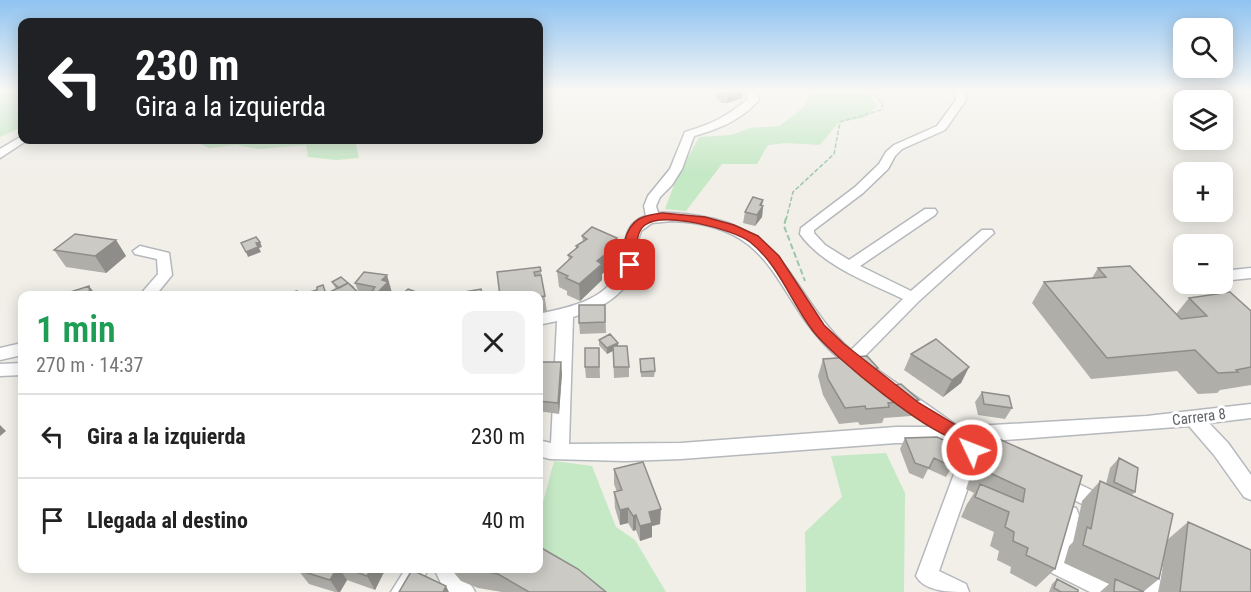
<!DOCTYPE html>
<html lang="es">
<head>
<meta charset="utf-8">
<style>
  body { margin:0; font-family:"Roboto Condensed",sans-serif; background:#f2f2f2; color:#222; height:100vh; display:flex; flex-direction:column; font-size:22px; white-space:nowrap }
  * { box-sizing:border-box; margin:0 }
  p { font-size:20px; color:#767676 }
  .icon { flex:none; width:33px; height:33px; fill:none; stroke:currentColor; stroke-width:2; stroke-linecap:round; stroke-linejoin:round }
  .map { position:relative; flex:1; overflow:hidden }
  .panel { position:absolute; left:18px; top:291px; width:525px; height:282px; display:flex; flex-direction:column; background:#fff; border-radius:12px; box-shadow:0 3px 15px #0003 }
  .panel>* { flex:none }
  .guide { position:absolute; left:18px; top:18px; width:525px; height:126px; border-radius:12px; box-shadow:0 3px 15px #0003; background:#202124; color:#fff; overflow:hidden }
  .buttons { position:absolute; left:1173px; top:18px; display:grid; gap:12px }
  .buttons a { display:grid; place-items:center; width:60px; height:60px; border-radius:12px; background:#fff; box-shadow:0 3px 15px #0003; font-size:30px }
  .pin { position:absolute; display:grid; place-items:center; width:51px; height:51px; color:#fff; margin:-26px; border-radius:12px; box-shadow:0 3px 9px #0006 }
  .me { position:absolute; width:66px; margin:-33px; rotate:313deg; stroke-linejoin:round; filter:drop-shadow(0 0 4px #0008) }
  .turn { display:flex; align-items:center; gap:21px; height:126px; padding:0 18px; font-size:27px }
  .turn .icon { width:78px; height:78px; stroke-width:2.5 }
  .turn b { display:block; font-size:42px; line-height:51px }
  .round { display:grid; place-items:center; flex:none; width:63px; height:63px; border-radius:12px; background:#f2f2f2 }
  .summary { display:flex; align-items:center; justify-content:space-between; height:102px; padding:0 18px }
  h1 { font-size:36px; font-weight:600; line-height:45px; color:#1e9e55 }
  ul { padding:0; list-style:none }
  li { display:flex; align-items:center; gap:18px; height:84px; padding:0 18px; border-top:2px solid #e0e0e0 }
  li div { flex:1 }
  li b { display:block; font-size:22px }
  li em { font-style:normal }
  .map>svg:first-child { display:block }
  .green { fill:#c5e8c5 }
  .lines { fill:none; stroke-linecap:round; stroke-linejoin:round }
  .minor-casing { stroke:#b5b8bc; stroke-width:3 }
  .path-far1 { stroke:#9cc7a9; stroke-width:1.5; stroke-dasharray:4.5 2; stroke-linecap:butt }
  .path { stroke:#9cc7a9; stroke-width:2; stroke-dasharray:6 3; stroke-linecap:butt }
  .minor { fill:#fff; fill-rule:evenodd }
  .wall { fill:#afaea9 }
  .shaded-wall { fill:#8f8d8a }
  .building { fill:#cccac5; stroke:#8f8d8a; stroke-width:1.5 }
  .route { fill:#ea4335; stroke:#982c22; stroke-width:1.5 }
  .labels { text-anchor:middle; stroke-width:6; stroke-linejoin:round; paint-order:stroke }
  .street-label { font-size:15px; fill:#5f6368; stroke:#fff }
</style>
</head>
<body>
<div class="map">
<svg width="1251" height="592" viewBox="0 0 1251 592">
  <rect width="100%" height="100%" fill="#f1efe8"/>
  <path class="green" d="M0 91H22V127L0 137Z
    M811 91H868L877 106 864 118 839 122 820 145 787 143 768 145 757 164H722L686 211 665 209 676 180 699 137 731 135 750 128 779 126 804 107Z
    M193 140H355L359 158 336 160 308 157 306 145 259 149 236 145 209 148Z
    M886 453 905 493 904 592H806L805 532 842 497 831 456Z
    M554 461 592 466 616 527 635 540 666 592H598L539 554V517Z"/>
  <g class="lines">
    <g class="minor-casing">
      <path id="minor" d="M745 91H755L759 100C741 120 719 129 694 136L682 169 672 185 660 197 656 206 658 213C677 212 695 215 714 219 790 237 797 304 851 350L903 299C868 282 824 267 800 234L801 228 855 187 879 164 886 152 894 145 937 126 956 100 955 91H965L966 100 945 130 902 149 895 156 888 169 863 193 814 230V233L825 245 849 260 925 209H935L937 212 935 215 860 266 911 291 982 230H992L994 233 918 302 862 359 959 427 1147 416 1251 404V418L1209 423 1228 443 1251 475V500L1244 497 1214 455 1189 426 980 442 981 450 939 571 966 584 969 592C950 592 925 592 916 576L963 450 962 443H896L681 459 625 461 550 459 538 456V440L551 443 557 321 538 325V314C566 308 601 302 617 275 629 255 617 225 646 216L644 206 648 196 670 169 685 132C712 124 726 117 748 99ZM672 221C778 225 771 293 832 352 862 381 897 404 931 427H896L681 443 569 444 573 317C597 310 627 296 634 268 637 256 636 243 641 231L652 223Z
        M22 136V140H27L26 141 0 158V149Z
        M140 246 169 253 172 275 155 296H139L158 274 157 259 135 254 133 251Z
        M1251 268V278L1222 281V271Z
        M22 343V355L0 360V348Z
        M22 363V375L0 376V364Z
        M1060 475 1110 499 1113 505 1110 511 1103 514 1053 490 1050 484 1053 478Z
        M1069 506 1076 508 1079 515 1069 560 1122 584 1125 592H1090L1050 572 1046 565 1059 515 1062 508Z
        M1152 558 1159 561 1163 568 1158 592H1136L1145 561Z
        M406 568H429L415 592H391Z
        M434 568H456C461 578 471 582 475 592H445Z"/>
    </g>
    <path class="path-far1" d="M786 220 793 192 834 154 840 122 881 110 883 104 871 91"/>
    <path class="path" d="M786 218 784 226 805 281"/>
    <use href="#minor" class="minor"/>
  </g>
  <path class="wall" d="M717 91H743L742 98 727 103H722L716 98Z
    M763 200 762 206H763L762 217 755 226 743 223 745 212Z
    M582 236 617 238 618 255 612 260V266L602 274V280L580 301 567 295V291L559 287 557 271 569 260 568 255 576 249V246L583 242Z
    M116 240 126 256 106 273 66 267 54 250Z
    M540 267 547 312 538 313V296H500Z
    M1098 268 1176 314 1189 298 1251 311V385L1220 390 1217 393 1198 394 1177 371 1091 379 1032 303 1044 282 1092 278Z
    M332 282 354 288 359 293 355 283 391 286 390 287 392 293 389 296H368L360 294 299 295 326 294 336 289Z
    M605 305 606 333 580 334 579 323Z
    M538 318 541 323V332H538Z
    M599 340 618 346 629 367V377L614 378 613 351 607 354 599 345Z
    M599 348 600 378H586L585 367Z
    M911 354 969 367 961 383 943 397 904 370Z
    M640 359 655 371 654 377H641Z
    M823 359 878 368 873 381 879 388 919 400 911 416 884 418 882 423 860 425 858 422 839 424 823 395 818 376Z
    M562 373 559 414 538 411V389H541Z
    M982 392 1012 408 1005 419 978 415 975 402Z
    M990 435 1082 476 1055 569 1036 587 1010 573 1011 567 997 560 999 551 990 546 994 532 961 517 967 504 974 493 966 489 977 456Z
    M905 438 952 467 946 477 928 469 923 479 909 473 900 449Z
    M1119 458 1135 492 1132 495 1167 540 1188 522 1251 592H1159L1164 558 1159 579 1143 592H1144H1100L1109 584 1064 563 1069 546 1074 541 1082 501 1100 481 1106 484 1110 468Z
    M614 469 660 524 652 526V537L640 541 636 530 633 531 628 523 620 525 615 508 614 492H617L614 484Z
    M299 568H386L375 590 347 580 340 592H335L309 584 298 570Z
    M450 568H538L606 592H502L478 588 461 581Z
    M1057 579 1078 592H1049L1052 584Z"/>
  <path class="shaded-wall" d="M736 91H743L742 98 727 103 728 93Z
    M763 200 761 209 763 206 762 217 755 226 760 205Z
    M617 238 618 255 612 260V266L602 274V280L580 301 579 284 607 247Z
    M116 240 126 256 106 273 95 256Z
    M260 242 262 247 259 248 261 252 248 257 246 252 256 243Z
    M387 275 392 293 389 296H379L378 292 382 280Z
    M89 286 97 296H90Z
    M618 343V348L607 354V348Z
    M561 362 562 373 559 414 558 403Z
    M969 367 961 383 943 397 952 380Z
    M0 425 6 431 0 436Z
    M539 444 542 465 538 471V445Z
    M628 508V523L620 525V510Z
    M661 509 660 524 652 526V537L640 541V526L649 512Z
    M636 515V530L633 531V516Z
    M337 568H339L347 580 340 592H338L330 580Z
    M371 568H386L375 590 367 576Z
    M446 586 449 592H443Z"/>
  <path class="building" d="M721 91H736L728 93H723Z
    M753 197 763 200 760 205 763 206 757 215 745 212Z
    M592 227 617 238 607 247 612 249 597 261 602 264 579 284 566 278 568 276 557 271 572 257 568 255 578 247 576 246 587 239 582 236Z
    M75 234 116 240 95 256 54 250Z
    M256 237 260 242 256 243 258 247 246 252 241 243Z
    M1130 266 1181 319 1207 316 1189 298 1230 292 1251 311V367L1236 370 1238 372 1218 373 1195 350 1107 358 1044 282 1106 277 1098 268Z
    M540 267 541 271 534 272 535 276 541 275 545 296 538 297V296H500L497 272Z
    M364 272 387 275 382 280 388 282 378 292 372 291 375 287 355 283Z
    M341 277 354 288 348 283 339 288 332 282Z
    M348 283 362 296H290V293L297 291 299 295 317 290V287L323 285 326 294Z
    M89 286 90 296H58Z
    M408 289 424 295 400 296Z
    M481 289 483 296H459V293Z
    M579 305H605V322L579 323Z
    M538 318H541V326H538Z
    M610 334 618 343 607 348 599 340Z
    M936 339 969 367 952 380 911 354Z
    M613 346H627L629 367H614Z
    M585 348H599V367H585Z
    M867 356 878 368 865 370 879 388 901 384 919 400 888 403 889 407 866 409 865 406 845 408 828 379 823 359Z
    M654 358 655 371 641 372 640 359Z
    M542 362H561L558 403 538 401V389H541Z
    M982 392 1009 396 1012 408 984 404Z
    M990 435 1082 476 1055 569 1026 555 1028 548 1013 541 1014 532 1005 527 1009 512 975 497 980 484 1023 502 1025 489 979 468Z
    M937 437 961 448 952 467 934 458 929 468 915 463 905 438Z
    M1119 458 1138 468 1135 492 1114 482Z
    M643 462 661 509 649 512 652 523 640 526 636 515 633 516 628 508 620 510 614 492 622 490 614 469Z
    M1100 481 1173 514 1159 579 1083 545 1087 527 1091 529Z
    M1188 522 1251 550V592H1180Z
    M538 546 578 569 606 592H529L498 574 468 568H538Z
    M299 568H337L330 580 298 570Z
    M344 568H371L367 576Z
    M412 570 446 586 443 592H399Z
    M1057 579 1078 590V592H1061L1054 588Z
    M1115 579 1144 592H1114Z"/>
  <linearGradient id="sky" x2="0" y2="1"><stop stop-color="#8fc3f1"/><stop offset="0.52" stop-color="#f9f8f5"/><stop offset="1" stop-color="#f9f8f5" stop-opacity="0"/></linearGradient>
  <rect width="1251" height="174" fill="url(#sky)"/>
  <path class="route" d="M663 213 705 217 734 225 758 236 779 256 824 325 844 344 919 403 959 427 976 430 981 450 978 455 972 457 966 455 963 441C932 438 833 357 813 331 791 302 779 265 750 242 733 229 663 211 645 225 632 235 640 256 634 268H625C619 254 625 227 639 219 646 215 655 214 663 213Z"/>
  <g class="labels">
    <g class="street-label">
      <text transform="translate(1199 417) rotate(-7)" y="5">Carrera 8</text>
    </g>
  </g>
</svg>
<div class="buttons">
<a><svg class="icon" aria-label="search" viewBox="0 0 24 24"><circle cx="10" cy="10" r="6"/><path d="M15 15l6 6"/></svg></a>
<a><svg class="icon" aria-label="layers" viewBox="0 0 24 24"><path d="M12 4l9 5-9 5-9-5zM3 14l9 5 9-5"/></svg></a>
<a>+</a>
<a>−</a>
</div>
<div class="pin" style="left:630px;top:265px;background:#d93025"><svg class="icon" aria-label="arrive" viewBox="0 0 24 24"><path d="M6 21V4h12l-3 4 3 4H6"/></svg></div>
<svg class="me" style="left:972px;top:450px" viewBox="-20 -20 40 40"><circle r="17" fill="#ea4335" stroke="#fff" stroke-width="3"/><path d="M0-11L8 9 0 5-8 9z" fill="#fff"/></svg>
<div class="guide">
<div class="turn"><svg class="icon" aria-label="left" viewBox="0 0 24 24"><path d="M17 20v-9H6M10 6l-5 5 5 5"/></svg><div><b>230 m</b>Gira a la izquierda</div></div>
</div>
<section class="panel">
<div class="summary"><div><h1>1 min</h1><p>270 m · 14:37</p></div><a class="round"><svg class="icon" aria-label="close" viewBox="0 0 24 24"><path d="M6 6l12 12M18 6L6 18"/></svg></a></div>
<ul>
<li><svg class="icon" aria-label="left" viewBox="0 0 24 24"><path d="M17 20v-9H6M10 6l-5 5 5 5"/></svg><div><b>Gira a la izquierda</b></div><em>230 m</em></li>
<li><svg class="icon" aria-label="arrive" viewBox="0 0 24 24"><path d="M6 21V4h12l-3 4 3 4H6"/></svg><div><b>Llegada al destino</b></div><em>40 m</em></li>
</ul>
</section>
</div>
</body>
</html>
